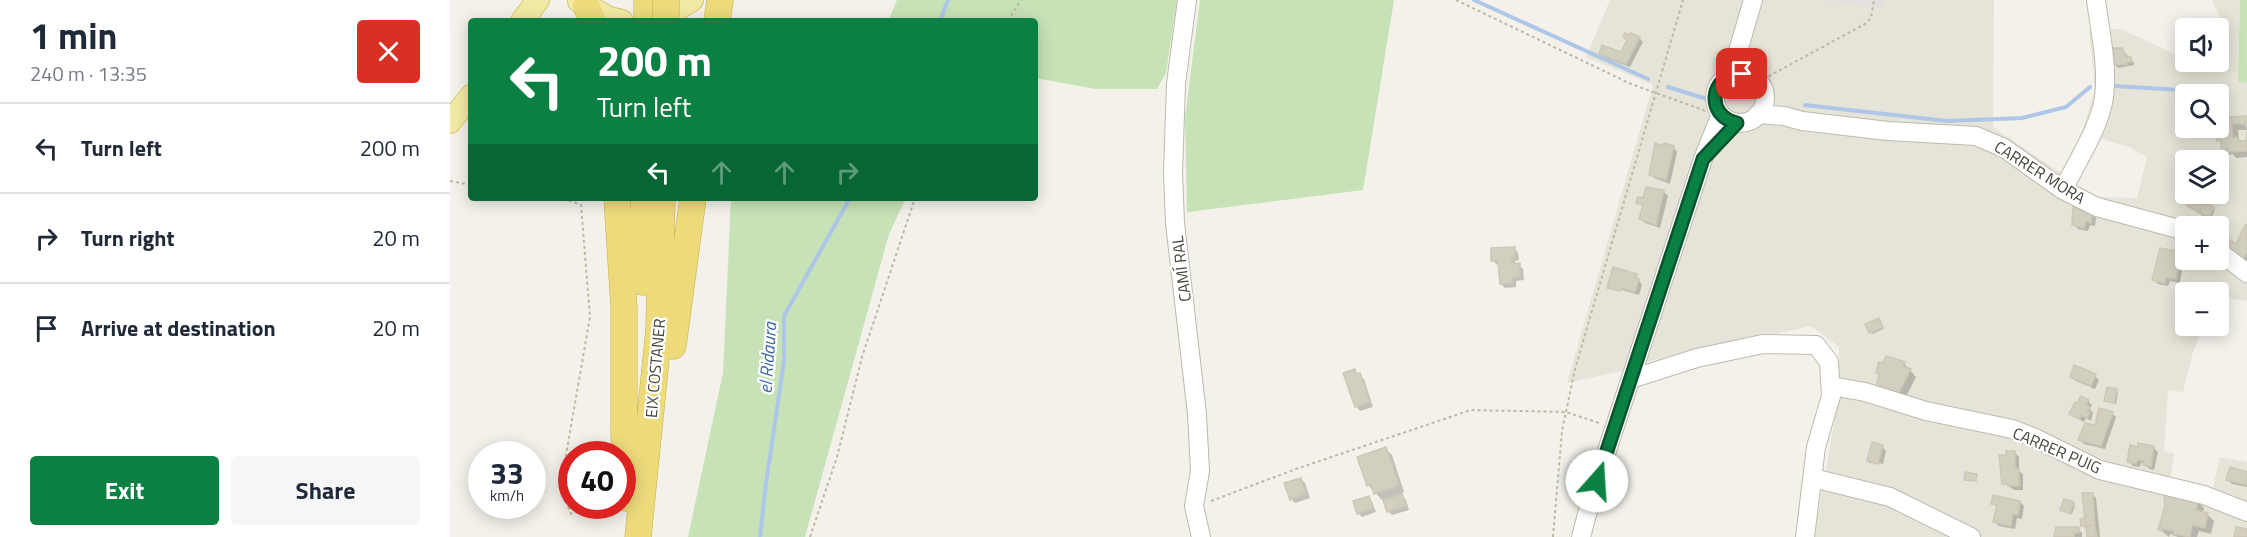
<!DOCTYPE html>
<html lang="en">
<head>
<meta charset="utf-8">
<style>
  body { margin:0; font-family:"Titillium Web",sans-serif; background:#f6f6f7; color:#1f2937; height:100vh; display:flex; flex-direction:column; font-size:22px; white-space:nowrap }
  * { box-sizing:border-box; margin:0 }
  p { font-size:20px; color:#747a83 }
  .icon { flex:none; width:33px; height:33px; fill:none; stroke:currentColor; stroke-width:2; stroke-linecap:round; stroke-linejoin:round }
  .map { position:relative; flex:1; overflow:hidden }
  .panel { display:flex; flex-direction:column; background:#fff; width:450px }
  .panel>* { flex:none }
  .top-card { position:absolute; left:18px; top:18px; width:570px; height:183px; border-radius:6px; box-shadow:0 3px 15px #0003; background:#0b8043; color:#fff; overflow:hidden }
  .fabs { position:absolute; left:1725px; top:18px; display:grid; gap:12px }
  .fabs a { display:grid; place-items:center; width:54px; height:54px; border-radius:6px; background:#fff; box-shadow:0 3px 15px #0003; font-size:30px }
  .speed { position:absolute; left:18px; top:441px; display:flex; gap:12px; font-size:30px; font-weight:700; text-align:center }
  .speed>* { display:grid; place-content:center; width:78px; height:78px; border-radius:50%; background:#fff; box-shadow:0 3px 15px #0003; line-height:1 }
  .speed small { font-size:15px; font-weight:400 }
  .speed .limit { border:9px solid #d22; background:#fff; color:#111 }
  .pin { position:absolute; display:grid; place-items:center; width:51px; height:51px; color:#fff; margin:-26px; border-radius:12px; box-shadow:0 3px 9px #0006 }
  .me { position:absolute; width:66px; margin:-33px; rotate:19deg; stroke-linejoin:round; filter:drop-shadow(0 0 4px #0008) }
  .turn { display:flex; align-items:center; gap:21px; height:126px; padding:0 30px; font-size:27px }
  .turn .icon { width:78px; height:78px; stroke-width:2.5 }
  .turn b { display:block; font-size:42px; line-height:51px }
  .lanes { display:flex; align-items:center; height:57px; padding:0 30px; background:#0003; justify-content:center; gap:30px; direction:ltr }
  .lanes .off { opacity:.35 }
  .round { display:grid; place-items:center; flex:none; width:63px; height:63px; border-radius:6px; background:#f6f6f7 }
  .head { display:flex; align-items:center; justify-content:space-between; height:102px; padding:0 30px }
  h1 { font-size:36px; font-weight:700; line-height:45px }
  .cta { display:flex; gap:12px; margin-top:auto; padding:12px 30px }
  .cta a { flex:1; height:69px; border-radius:6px; background:#0b8043; color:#fff; font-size:24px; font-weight:700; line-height:69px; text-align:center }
  .cta a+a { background:#f6f6f7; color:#1f2937 }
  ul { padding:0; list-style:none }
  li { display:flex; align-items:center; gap:18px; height:90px; padding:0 30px; border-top:2px solid #e0e1e3 }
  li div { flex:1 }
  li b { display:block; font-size:22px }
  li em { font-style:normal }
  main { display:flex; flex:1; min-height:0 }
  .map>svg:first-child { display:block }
  .residential { fill:#e6e4d8; fill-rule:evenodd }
  .green { fill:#c7e2b7 }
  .parking { fill:#e2e1de }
  .shadow { fill:#0003 }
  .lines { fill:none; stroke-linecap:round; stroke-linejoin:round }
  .stream { stroke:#aec6e8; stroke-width:4 }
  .building { fill:#d3cfc0; stroke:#cdc7b4; stroke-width:1.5 }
  .minor-casing { stroke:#bdbaad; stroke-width:20 }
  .major-casing { stroke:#d5c975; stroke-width:24 }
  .highway-casing { stroke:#cab14c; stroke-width:27 }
  .path { stroke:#bdb8a0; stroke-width:2; stroke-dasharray:3 3; stroke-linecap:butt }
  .minor { stroke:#fff; stroke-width:18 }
  .major { stroke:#f2e9a3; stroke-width:22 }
  .highway { stroke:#ecda7b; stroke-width:26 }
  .highway-bridge-casing { stroke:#cab14c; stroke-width:27; stroke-linecap:butt }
  .highway-bridge { stroke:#ecda7b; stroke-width:26 }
  .route-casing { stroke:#07532c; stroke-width:15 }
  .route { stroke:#0b8043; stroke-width:10 }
  .labels { text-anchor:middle; stroke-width:4.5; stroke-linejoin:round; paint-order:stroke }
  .street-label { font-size:16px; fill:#464339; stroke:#fff }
  .water-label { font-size:18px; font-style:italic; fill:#3f68a5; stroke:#fff }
</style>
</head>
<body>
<main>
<section class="panel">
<div class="head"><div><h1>1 min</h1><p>240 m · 13:35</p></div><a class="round" style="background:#d93025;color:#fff"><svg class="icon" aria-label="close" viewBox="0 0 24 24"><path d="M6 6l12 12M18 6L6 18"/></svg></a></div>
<ul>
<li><svg class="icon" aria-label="left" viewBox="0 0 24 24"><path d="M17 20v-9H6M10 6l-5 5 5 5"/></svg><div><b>Turn left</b></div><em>200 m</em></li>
<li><svg class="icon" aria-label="right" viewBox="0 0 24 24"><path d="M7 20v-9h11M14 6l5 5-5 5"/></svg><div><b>Turn right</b></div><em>20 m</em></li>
<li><svg class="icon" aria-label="arrive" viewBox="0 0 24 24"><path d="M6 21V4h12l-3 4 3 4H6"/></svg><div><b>Arrive at destination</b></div><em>20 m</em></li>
</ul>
<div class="cta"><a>Exit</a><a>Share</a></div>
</section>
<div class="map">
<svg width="1797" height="537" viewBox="0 0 1797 537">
  <rect width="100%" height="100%" fill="#f3f1ea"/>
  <path class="residential" d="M1160 0H1544L1543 127 1646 197 1687 198 1697 157 1679 147 1632 133 1645 89 1639 30 1671 29 1735 59 1736 62H1768L1769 46 1773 24 1762 0H1790L1788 82 1797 83V301L1769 297 1768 292H1736V326H1754L1743 352 1733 392 1718 390 1714 451 1724 454 1720 480 1762 491 1770 457 1797 462V537H1363L1370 504 1388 399 1389 347 1361 326 1200 361 1168 372 1117 383 1203 85 1136 57ZM1736 94H1768V128H1736ZM1736 160H1768V194H1736ZM1736 226H1768V260H1736Z"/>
  <path class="green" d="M447 0H727L716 73 707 89H646L585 78V21H438Z
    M750 0H944L913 190 737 212 735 118Z
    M1790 0H1797V83L1788 82Z
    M281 198H456L439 234 355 537H238L273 373Z"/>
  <path class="parking" d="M1369 0H1434L1433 9Z"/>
  <path class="shadow" d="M1189 38 1193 42 1180 67 1155 58 1150 54H1171L1178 41Z
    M1672 49 1684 63V65L1668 68 1664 64Z
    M1795 118 1797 130H1788L1789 140 1797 142V157L1786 158 1783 154 1779 155 1769 140 1775 131V123Z
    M1223 147 1227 152 1220 184 1204 178 1200 174Z
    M1214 192 1218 196 1210 228 1195 223 1191 219 1194 207 1188 202Z
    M1744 194H1759L1753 203 1765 210 1761 218 1753 216 1738 205Z
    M1642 214 1646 218 1645 226 1640 225 1638 231 1628 229 1623 224Z
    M1797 223V264L1778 250 1786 246Z
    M1064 248 1068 253 1069 260 1065 261V265H1069L1073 269 1074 280 1066 281V287L1055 288 1051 284 1050 264 1047 265 1043 260Z
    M1730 253 1734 257 1730 283 1720 281 1718 286 1708 284 1704 280Z
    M1186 275 1192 285 1189 295 1161 287V290L1159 287Z
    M1429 319 1434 329 1422 334 1417 324Z
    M1454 363 1466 377 1453 403 1427 373Z
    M904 371 914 379 923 407 910 411 906 406Z
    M1645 376 1649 380 1645 389 1626 381 1622 377Z
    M1659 389 1668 392 1666 404 1656 401Z
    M1638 401 1642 405 1640 409 1643 413 1641 421 1636 418 1634 422 1621 414Z
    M1662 413 1666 417 1655 449 1634 444 1630 440Z
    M1432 446 1436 451 1433 464 1421 461V464L1419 461Z
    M1703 447 1708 452 1704 470 1699 469 1695 464 1691 463 1690 467 1683 466 1679 462Z
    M935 449 942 455 954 492 950 494 956 500 959 510 942 515 938 511 934 499 932 500 918 485Z
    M1565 453 1569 457V471L1573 474V490H1564L1554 483Z
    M1797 473V487L1782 484 1778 479Z
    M851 479 855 483 860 498 845 503 841 499Z
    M1642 494 1646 498 1650 537H1638V530L1632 525 1637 519Z
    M918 498 922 502 926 512 912 517 908 513Z
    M1570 502 1574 506 1572 519 1567 518 1565 529 1549 526 1545 522 1548 508 1543 504Z
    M1748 502 1754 508 1753 513 1758 515 1764 521 1761 534 1749 531 1747 537H1728L1720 534 1719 537 1710 530Z
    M1623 504 1625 505 1622 514 1612 510Z
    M1628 529 1632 533V537H1606Z"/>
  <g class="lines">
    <path class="stream" d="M1024 0 1198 79
      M490 21 498 0
      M1664 86 1746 91
      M1218 87 1257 99
      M1355 105 1497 121 1572 118 1616 107 1640 87
      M310 537 316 483 334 361V316L400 198"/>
  </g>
  <path class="building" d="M1175 33 1179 35 1181 33 1190 37 1176 64 1149 54 1152 45 1171 52 1177 40 1173 37Z
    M1662 48H1672L1676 56 1681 57V62H1677V64L1663 65Z
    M1768 56 1775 60 1771 66 1765 62H1768Z
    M1796 116V124H1782L1783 138 1788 137V141H1796L1797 131V151L1778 152V148L1771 149V141H1767V130L1774 129 1773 121H1779V117Z
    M1205 143 1213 146 1214 143 1224 146 1216 180 1199 175Z
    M1196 187 1214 190 1206 225 1189 219 1193 205 1186 203 1188 197 1193 198Z
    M1742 194H1752L1749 199 1755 202 1749 213 1736 205Z
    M1755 202 1764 207 1759 218 1749 212Z
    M1623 207 1642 212 1641 223 1636 221 1634 228 1622 225Z
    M1747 217 1762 226H1747L1743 224Z
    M1795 225 1797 226V251L1792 262 1772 246 1777 238 1786 244Z
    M1065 247V257H1062V264L1070 263V277H1062L1063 284H1050L1048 261H1041V248Z
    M1710 248 1731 252 1726 279 1716 277 1715 283 1702 280Z
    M1163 267 1187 274 1185 278 1189 279 1185 292 1171 288 1170 291 1157 288Z
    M1429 318 1433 328 1419 333 1415 324Z
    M1436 356 1455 362 1453 366 1461 369 1446 398 1424 391 1430 374 1426 373 1429 362 1433 363Z
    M1624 365 1646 374 1641 386 1620 377Z
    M905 369 906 374 910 373 920 402 905 407 893 373Z
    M1657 387 1667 389 1664 403 1654 401Z
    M1631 396 1639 400 1636 405 1640 407 1637 412H1640L1637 418 1631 415 1629 419 1619 414 1625 402 1627 403Z
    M1649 408 1663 412 1651 446 1628 440 1635 423 1645 425Z
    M1422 442 1433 445 1428 464 1417 461Z
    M1688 443 1704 446 1701 467 1693 465 1694 461 1687 460 1686 464 1677 462 1680 445 1688 447Z
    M936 447 949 485 924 494 921 484 917 486 907 457Z
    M1556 451H1565V469H1569V486H1558V484H1552L1549 455H1556Z
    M1780 467 1797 472V485L1776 480Z
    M1515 472 1527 474 1526 481 1514 480Z
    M851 478 856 494 840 500 834 483Z
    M1632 493H1643L1645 525 1631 526 1630 519 1635 518Z
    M952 494 956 506 937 512 933 500Z
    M1714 494 1748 500 1746 510 1758 513 1755 528 1742 525 1740 537 1723 534 1724 531 1713 529V531L1708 530 1715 506Z
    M1543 495 1570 501 1568 515 1563 514 1561 526 1543 522 1547 505 1541 504Z
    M919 496 923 508 907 514 903 501Z
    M1614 499 1624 502 1620 514 1610 510Z
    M1645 525 1647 537H1637L1636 526Z
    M1606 527H1629V533H1624V537H1604Z
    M1786 527 1797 529V537H1784Z"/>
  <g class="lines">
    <g class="minor-casing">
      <path id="minor" d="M737 0 726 84 723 173 725 223 747 414 750 471 744 506 751 537
        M1265 98a25 25 0 1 1 50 0a25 25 0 1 1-50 0Z
        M1281 75 1303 0
        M1308 114 1334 116 1352 121 1438 131 1526 136 1554 148 1613 190 1647 207 1736 231
        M1613 190C1626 163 1650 127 1654 97 1658 65 1650 31 1646 0
        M1768 251 1797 273
        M1181 379 1247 358 1313 344 1366 345 1379 362 1381 396 1366 447 1355 537
        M1381 386 1415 392 1476 411 1562 429 1585 438 1650 470 1754 495 1797 512
        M1363 478 1440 497 1521 537
        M1131 537 1141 499 1253 159 1271 114"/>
    </g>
    <g class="major-casing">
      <path id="major" d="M129 1 159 18 172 21
        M72 21 88 0
        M205 21 211 20 242 0
        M0 122 21 96"/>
    </g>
    <g class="highway-casing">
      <path id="highway" d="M197 0V21
        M136 6 143 21
        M267 21 270 0
        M167 198 174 308V432L176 498
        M193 282 194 198
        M223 346 243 198
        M188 537 209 329 212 198"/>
    </g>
    <path class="path" d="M1006 0 1181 84 1256 111
      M558 21 571 0
      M1308 82 1415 24 1421 18 1424 0
      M0 181 21 185
      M101 198 121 201 131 205 140 317 113 472 114 496 122 516
      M761 501 846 469 1021 410 1116 412 1149 423
      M360 537 387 457 412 357 465 198
      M1103 537 1112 431 1125 369 1233 0"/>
    <use href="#minor" class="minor"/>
    <use href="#major" class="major"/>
    <use href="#highway" class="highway"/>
    <g class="highway-bridge-casing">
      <path id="highway-bridge" d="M216 21V0"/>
    </g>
    <use href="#highway-bridge" class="highway-bridge"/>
  </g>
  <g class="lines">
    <g class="route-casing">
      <path id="route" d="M1147 481 1253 159 1287 123C1255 116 1259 75 1292 74"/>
    </g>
    <use href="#route" class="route"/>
  </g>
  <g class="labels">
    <g class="street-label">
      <text transform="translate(1590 172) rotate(32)" y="6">CARRER MORA</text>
      <text transform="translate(731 269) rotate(-97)" y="6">CAMÍ RAL</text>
      <text transform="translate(205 368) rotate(-85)" y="6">EIX COSTANER</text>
      <text transform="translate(1607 450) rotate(23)" y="6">CARRER PUIG</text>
    </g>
    <g class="water-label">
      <text transform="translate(318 358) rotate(-86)" y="6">el Ridaura</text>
    </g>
  </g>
</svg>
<div class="fabs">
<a><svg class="icon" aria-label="sound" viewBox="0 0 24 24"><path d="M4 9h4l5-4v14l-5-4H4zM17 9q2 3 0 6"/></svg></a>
<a><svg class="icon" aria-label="search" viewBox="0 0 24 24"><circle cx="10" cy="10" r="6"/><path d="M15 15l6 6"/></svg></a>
<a><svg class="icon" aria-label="layers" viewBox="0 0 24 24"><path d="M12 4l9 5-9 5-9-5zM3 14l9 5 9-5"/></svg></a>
<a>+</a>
<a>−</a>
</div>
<div class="speed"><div>33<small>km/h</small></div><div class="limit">40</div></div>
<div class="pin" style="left:1292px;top:74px;background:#d93025"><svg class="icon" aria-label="arrive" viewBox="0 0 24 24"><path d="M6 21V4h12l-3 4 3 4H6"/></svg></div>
<svg class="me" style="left:1147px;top:481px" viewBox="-20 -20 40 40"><circle r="19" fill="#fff"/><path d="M0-13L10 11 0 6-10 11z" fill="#0b8043"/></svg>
<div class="top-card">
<div class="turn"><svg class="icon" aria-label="left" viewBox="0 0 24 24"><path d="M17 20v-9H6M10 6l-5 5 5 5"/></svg><div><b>200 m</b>Turn left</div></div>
<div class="lanes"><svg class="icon" aria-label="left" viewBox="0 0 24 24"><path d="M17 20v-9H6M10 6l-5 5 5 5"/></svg><svg class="icon off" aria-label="ahead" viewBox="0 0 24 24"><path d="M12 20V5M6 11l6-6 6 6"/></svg><svg class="icon off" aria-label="ahead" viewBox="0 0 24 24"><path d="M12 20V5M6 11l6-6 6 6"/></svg><svg class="icon off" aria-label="right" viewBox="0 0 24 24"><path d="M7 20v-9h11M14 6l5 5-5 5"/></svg></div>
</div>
</div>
</main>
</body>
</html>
